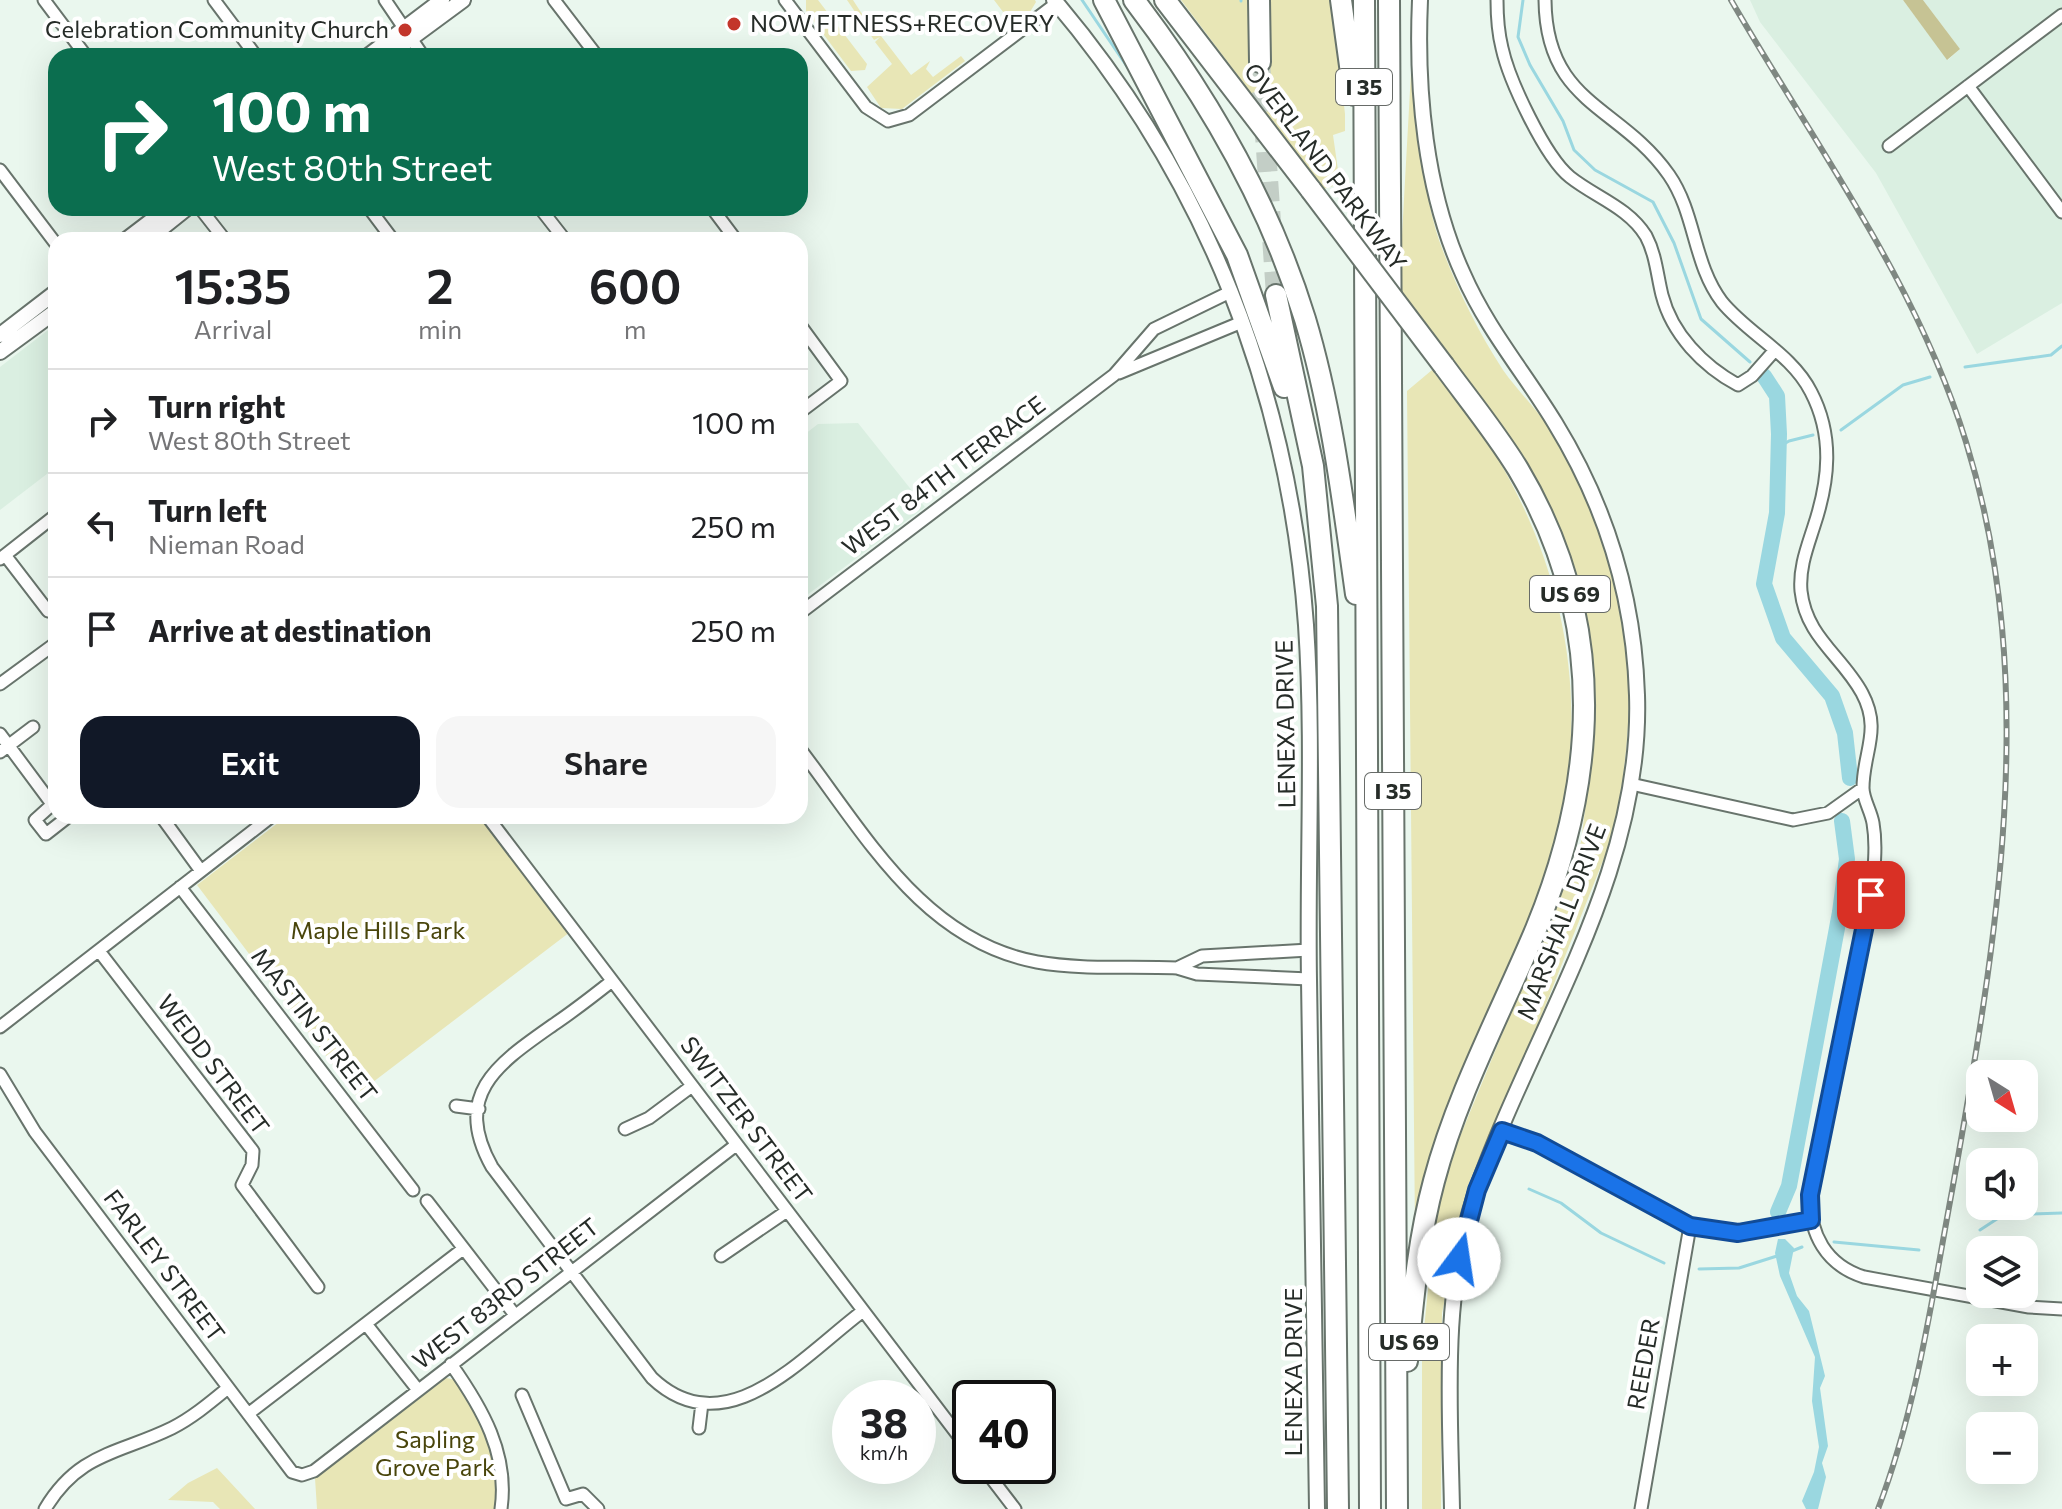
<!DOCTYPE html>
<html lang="en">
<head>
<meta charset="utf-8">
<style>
  body { margin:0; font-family:Commissioner,sans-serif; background:#f6f6f6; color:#202124; height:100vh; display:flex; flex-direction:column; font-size:30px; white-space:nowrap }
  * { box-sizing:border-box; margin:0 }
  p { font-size:26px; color:#757577 }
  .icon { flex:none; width:44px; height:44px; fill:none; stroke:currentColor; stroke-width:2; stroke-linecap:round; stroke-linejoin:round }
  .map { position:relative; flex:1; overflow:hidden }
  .sheet { position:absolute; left:48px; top:232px; width:760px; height:592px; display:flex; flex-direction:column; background:#fff; border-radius:24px; box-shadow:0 8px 32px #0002 }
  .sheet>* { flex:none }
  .hud { position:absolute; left:48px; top:48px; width:760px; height:168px; border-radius:24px; box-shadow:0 8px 32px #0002; background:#0b6e4f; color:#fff; overflow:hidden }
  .needle { width:52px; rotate:143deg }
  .tools { position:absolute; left:1966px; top:1060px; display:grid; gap:16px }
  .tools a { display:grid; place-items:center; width:72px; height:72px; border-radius:16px; background:#fff; box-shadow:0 8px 32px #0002; font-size:40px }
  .speed { position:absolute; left:832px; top:1380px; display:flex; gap:16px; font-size:40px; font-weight:700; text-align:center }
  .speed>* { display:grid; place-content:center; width:104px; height:104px; border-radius:50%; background:#fff; box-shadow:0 8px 32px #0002; line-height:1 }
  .speed small { font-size:20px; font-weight:400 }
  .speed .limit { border:4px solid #111; border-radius:12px; background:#fff; color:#111 }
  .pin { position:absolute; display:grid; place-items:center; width:68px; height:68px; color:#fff; margin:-34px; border-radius:16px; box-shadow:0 4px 12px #0006 }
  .me { position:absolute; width:88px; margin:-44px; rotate:14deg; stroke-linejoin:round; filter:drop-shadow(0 0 6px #0008) }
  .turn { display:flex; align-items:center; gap:28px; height:168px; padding:0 32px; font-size:36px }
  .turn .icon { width:104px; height:104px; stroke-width:2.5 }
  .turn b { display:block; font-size:56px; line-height:68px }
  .eta { display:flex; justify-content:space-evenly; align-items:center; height:136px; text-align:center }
  .eta b { font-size:48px; font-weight:600; line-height:56px }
  .cta { display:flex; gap:16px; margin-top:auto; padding:16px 32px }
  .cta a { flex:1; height:92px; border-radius:24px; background:#111827; color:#fff; font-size:32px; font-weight:600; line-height:92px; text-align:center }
  .cta a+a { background:#f6f6f6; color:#202124 }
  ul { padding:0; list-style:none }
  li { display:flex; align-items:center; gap:24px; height:104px; padding:0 32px; border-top:2px solid #e0e0e0 }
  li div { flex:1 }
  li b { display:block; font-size:30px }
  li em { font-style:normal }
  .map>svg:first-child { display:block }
  .built { fill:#daefe1 }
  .green { fill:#e8e6b6 }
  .forest { fill:#c6c394 }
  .water { fill:#9ad7e0 }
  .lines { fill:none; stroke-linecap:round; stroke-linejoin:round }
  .stream { stroke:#9ad7e0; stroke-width:3 }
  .river { stroke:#9ad7e0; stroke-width:16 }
  .motorway-tunnel { stroke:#c3cec6; stroke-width:20; stroke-dasharray:20 10; stroke-linecap:butt }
  .minor-casing { stroke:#68746c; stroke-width:15 }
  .tertiary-casing { stroke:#68746c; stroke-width:18 }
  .secondary-casing { stroke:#68746c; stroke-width:18 }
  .motorway-casing { stroke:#68746c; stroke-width:24 }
  .minor { stroke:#fff; stroke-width:11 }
  .tertiary { stroke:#fff; stroke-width:14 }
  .secondary { stroke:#fff; stroke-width:14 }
  .motorway { stroke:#fff; stroke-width:20 }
  .rail-casing { stroke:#7f8882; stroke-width:6 }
  .rail { stroke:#fff; stroke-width:3; stroke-dasharray:9; stroke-linecap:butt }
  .motorway-bridge-casing { stroke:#68746c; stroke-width:24; stroke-linecap:butt }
  .motorway-bridge { stroke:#fff; stroke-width:20 }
  .route-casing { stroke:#114b97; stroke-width:20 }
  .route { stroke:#1a73e8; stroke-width:14 }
  .poi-dot { fill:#c3362b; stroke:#fff; stroke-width:3 }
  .labels { text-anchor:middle; stroke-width:8; stroke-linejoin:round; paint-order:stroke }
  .shield { fill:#fff; stroke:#676b68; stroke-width:2 }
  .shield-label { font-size:22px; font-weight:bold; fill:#262c28 }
  .poi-label { font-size:24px; fill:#262c28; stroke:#fff; text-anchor:start }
  .street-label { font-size:24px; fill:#262c28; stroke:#fff }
  .park-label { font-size:24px; fill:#49450b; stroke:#fff }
</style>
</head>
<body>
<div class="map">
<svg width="2062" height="1509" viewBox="0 0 2062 1509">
  <rect width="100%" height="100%" fill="#eaf7ee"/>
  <path class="built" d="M1750 0H1903L1948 60 1960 49 1923 0H2062V303L1977 354 1876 173 1760 22Z
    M56 324V467L0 510V367Z
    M858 423 925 507 803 598 800 593V438L818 424Z"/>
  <path class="green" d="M806 0H818L867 64 865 70 851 71 806 11Z
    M847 0H853L875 34 878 32 911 75 930 61 926 69 933 77 961 56 965 61 902 109 881 108 867 87 892 64 875 42 880 37 874 40Z
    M994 0H1035L1036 2 1030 12 1013 25Z
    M1181 0H1332L1345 114V131L1333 135 1340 184 1323 189Z
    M1411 72H1414C1420 130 1422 196 1443 251 1459 293 1479 333 1503 370 1517 390 1535 407 1548 427 1635 565 1643 677 1614 833L1463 1213 1442 1313 1441 1509H1422V1349L1435 1220 1452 1156 1581 842 1594 737 1591 661 1573 574 1533 475 1399 290Z
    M1432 370C1451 395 1475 419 1491 447 1559 558 1588 683 1562 813 1550 876 1522 936 1501 997 1472 1074 1448 1155 1415 1230L1407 391Z
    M287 816H481L570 932 356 1095 197 885Z
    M446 1378 457 1380C481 1422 503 1459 495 1509H317L315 1478Z
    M217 1468 255 1509H220L213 1502 168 1500 188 1483Z"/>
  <path class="forest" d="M1903 0H1923L1960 49 1947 60Z"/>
  <path class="water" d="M1778 1239H1785L1794 1248 1789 1273 1797 1296 1809 1311 1825 1376 1820 1388 1828 1446 1822 1463 1826 1477 1818 1509H1806L1802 1501 1814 1472 1819 1447 1812 1401 1815 1357 1780 1276 1775 1253Z"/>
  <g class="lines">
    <path class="stream" d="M1082 0 1130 71
      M1241 0V1
      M1523 0 1518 37 1530 65 1563 121 1574 150 1595 170 1653 202 1674 243 1701 319 1750 362
      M1965 367 2051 355 2062 346
      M1841 430 1903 385 1930 377
      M1779 447 1789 441 1813 435
      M1529 1189 1561 1203 1601 1233 1664 1263
      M1980 1230 2003 1215 2062 1213
      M1834 1242 1919 1250
      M1792 1251 1802 1247
      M1699 1269 1739 1268 1777 1256"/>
    <path class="river" d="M1764 376 1777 396 1779 434 1777 513 1764 584 1783 638 1832 696 1845 733 1850 778
      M1778 1212 1789 1186 1840 912 1847 859 1842 821"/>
    <path class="motorway-tunnel" d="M1260 62 1276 295"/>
    <g class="minor-casing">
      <path id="minor" d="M44 0 86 56
        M214 0 256 56
        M385 0 423 56
        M554 0 597 56
        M785 0 866 107 888 121 909 115 1057 3
        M1497 0C1497 16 1498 32 1502 48 1509 80 1545 157 1570 177 1595 197 1628 207 1646 236 1656 255 1657 275 1662 295 1672 334 1703 366 1738 385L1752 376 1775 350
        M1545 0C1546 105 1620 105 1669 175 1696 214 1693 264 1722 302 1748 334 1792 354 1811 392 1834 436 1829 481 1814 526 1807 548 1799 568 1801 591 1806 637 1842 656 1862 693 1882 730 1863 752 1863 788 1863 799 1871 811 1873 823 1877 846 1874 871 1871 895L1810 1195C1809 1234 1826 1265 1864 1277L2029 1307 2062 1309
        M1968 86 2062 212
        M1889 146 2062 15
        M0 170 56 244
        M200 208 225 240
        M369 208 393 240
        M540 208 565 240
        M712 208 736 240
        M800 325 841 381 800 412
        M1119 373 1242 322
        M5 555 48 611
        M0 559 56 515
        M800 613 1114 375 1154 329 1230 292
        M0 684 56 643
        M0 734 52 804
        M800 749C865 834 923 941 1037 962 1082 970 1132 966 1177 968L1197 974 1309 979
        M0 752 33 727
        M1631 784 1793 820 1828 813 1863 788
        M55 802 35 820 46 834 69 816
        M161 816 201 871
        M487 816 970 1451
        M180 887 413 1190
        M99 951 253 1151 252 1165 242 1185 318 1287
        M1177 968 1202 956 1309 950
        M612 981C593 996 574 1011 553 1025 499 1063 451 1094 492 1167L652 1378C726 1448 803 1356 863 1311
        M0 1027 272 816
        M0 1074 35 1132 292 1472 302 1475 314 1471 736 1145
        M456 1106 479 1109
        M625 1129 649 1118 692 1086
        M1502 1131 1537 1143 1690 1226 1738 1233 1811 1220
        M427 1201 515 1315
        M721 1256 787 1211
        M366 1324 418 1390
        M451 1364C482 1408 509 1454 501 1509
        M522 1395 566 1499 583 1494 598 1509
        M248 1414 463 1249
        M699 1428 702 1403
        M982 1466 1015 1509
        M45 1509C79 1452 119 1454 172 1428 192 1418 211 1402 228 1388
        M1641 1509 1690 1226"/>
    </g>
    <g class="tertiary-casing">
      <path id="tertiary" d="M1054 0C1206 179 1289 391 1306 625 1314 743 1307 862 1309 980 1311 1157 1316 1333 1317 1509
        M1420 0C1416 90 1425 191 1463 274 1487 329 1524 372 1555 423 1606 506 1634 597 1637 695 1643 874 1533 1029 1476 1192 1441 1294 1450 1403 1452 1509"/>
    </g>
    <g class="secondary-casing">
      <path id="secondary" d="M368 56 442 0
        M387 56 463 0
        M126 240 168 208
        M147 240 187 208
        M0 335 56 292
        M0 352 56 311"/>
    </g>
    <g class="motorway-casing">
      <path id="motorway" d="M1104 0 1237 255 1284 387
        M1134 0C1208 97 1269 202 1305 319 1332 409 1343 502 1356 594
        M1165 0 1311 190
        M1259 0 1260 62
        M1341 0 1354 95
        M1364 0 1370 1509
        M1389 0 1397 1509
        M1276 295 1313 466 1327 606 1338 1509
        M1407 1361C1413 1301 1418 1240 1434 1181 1457 1094 1501 1012 1536 929 1600 773 1606 617 1518 469 1496 433 1469 400 1444 366"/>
    </g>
    <use href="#minor" class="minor"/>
    <use href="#tertiary" class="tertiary"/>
    <use href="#secondary" class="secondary"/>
    <use href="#motorway" class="motorway"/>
    <g class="rail-casing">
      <path id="rail" d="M1731 0C1814 144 1917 282 1966 442 2042 688 1996 944 1952 1191 1932 1298 1917 1407 1878 1509"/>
    </g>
    <use href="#rail" class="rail"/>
    <g class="motorway-bridge-casing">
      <path id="motorway-bridge" d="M1311 190 1444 366"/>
    </g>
    <use href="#motorway-bridge" class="motorway-bridge"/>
  </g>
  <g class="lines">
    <g class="route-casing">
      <path id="route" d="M1459 1259 1477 1190 1502 1131 1537 1143 1690 1226 1738 1233 1811 1220 1810 1195 1871 895"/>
    </g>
    <use href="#route" class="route"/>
  </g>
  <g class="poi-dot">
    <circle cx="734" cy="24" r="8"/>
    <circle cx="405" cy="30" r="8"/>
  </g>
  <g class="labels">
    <g class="shield">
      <rect x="1336" y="69" width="56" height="36" rx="6"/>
      <rect x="1530" y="576" width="80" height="36" rx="6"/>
      <rect x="1365" y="773" width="56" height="36" rx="6"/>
      <rect x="1369" y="1324" width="80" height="36" rx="6"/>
    </g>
    <g class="shield-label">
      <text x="1364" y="95">I 35</text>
      <text x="1570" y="602">US 69</text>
      <text x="1393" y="799">I 35</text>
      <text x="1409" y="1350">US 69</text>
    </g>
    <g class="poi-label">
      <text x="750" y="32">NOW FITNESS+RECOVERY</text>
      <text x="389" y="38" text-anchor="end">Celebration Community Church</text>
    </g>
    <g class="street-label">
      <text transform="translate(1325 167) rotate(53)" y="8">OVERLAND PARKWAY</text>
      <text transform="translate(944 476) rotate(-37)" y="8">WEST 84TH TERRACE</text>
      <text transform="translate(1286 724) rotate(-91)" y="8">LENEXA DRIVE</text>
      <text transform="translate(1562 922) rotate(-69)" y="8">MARSHALL DRIVE</text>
      <text transform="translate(314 1025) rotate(52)" y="8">MASTIN STREET</text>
      <text transform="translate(213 1065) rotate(53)" y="8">WEDD STREET</text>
      <text transform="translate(746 1120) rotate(53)" y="8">SWITZER STREET</text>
      <text transform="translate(164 1266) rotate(53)" y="8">FARLEY STREET</text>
      <text transform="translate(506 1294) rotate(-38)" y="8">WEST 83RD STREET</text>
      <text transform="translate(1644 1364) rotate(-80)" y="8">REEDER</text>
      <text transform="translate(1294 1372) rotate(-90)" y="8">LENEXA DRIVE</text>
    </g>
    <g class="park-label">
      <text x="378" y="939">Maple Hills Park</text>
      <text x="435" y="1448">Sapling<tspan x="435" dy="28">Grove Park</tspan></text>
    </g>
  </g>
</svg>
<div class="tools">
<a><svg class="needle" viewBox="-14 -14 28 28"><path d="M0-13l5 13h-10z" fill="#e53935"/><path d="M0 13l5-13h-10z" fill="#757577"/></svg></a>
<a><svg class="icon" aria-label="sound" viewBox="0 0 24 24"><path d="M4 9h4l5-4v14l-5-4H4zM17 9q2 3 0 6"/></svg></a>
<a><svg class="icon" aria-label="layers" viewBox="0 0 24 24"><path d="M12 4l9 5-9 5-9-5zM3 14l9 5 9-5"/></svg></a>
<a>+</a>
<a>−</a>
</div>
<div class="speed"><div>38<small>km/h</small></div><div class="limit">40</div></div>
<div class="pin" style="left:1871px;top:895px;background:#d93025"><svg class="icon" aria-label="arrive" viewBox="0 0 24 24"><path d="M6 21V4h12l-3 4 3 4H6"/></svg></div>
<svg class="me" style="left:1459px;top:1259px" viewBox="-20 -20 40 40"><circle r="19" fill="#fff"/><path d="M0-13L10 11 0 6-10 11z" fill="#1a73e8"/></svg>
<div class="hud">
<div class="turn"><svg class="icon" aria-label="right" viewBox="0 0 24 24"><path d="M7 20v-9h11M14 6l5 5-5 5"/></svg><div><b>100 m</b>West 80th Street</div></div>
</div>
<section class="sheet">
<div class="eta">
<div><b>15:35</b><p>Arrival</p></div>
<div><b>2</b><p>min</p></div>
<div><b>600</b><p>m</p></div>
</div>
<ul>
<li><svg class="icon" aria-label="right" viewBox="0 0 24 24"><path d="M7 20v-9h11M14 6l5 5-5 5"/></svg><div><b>Turn right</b><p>West 80th Street</p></div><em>100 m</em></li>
<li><svg class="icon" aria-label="left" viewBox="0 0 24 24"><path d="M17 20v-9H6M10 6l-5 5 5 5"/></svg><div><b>Turn left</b><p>Nieman Road</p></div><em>250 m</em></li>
<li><svg class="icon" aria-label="arrive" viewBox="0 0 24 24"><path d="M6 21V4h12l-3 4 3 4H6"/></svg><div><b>Arrive at destination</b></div><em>250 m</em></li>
</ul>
<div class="cta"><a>Exit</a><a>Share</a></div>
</section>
</div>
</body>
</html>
